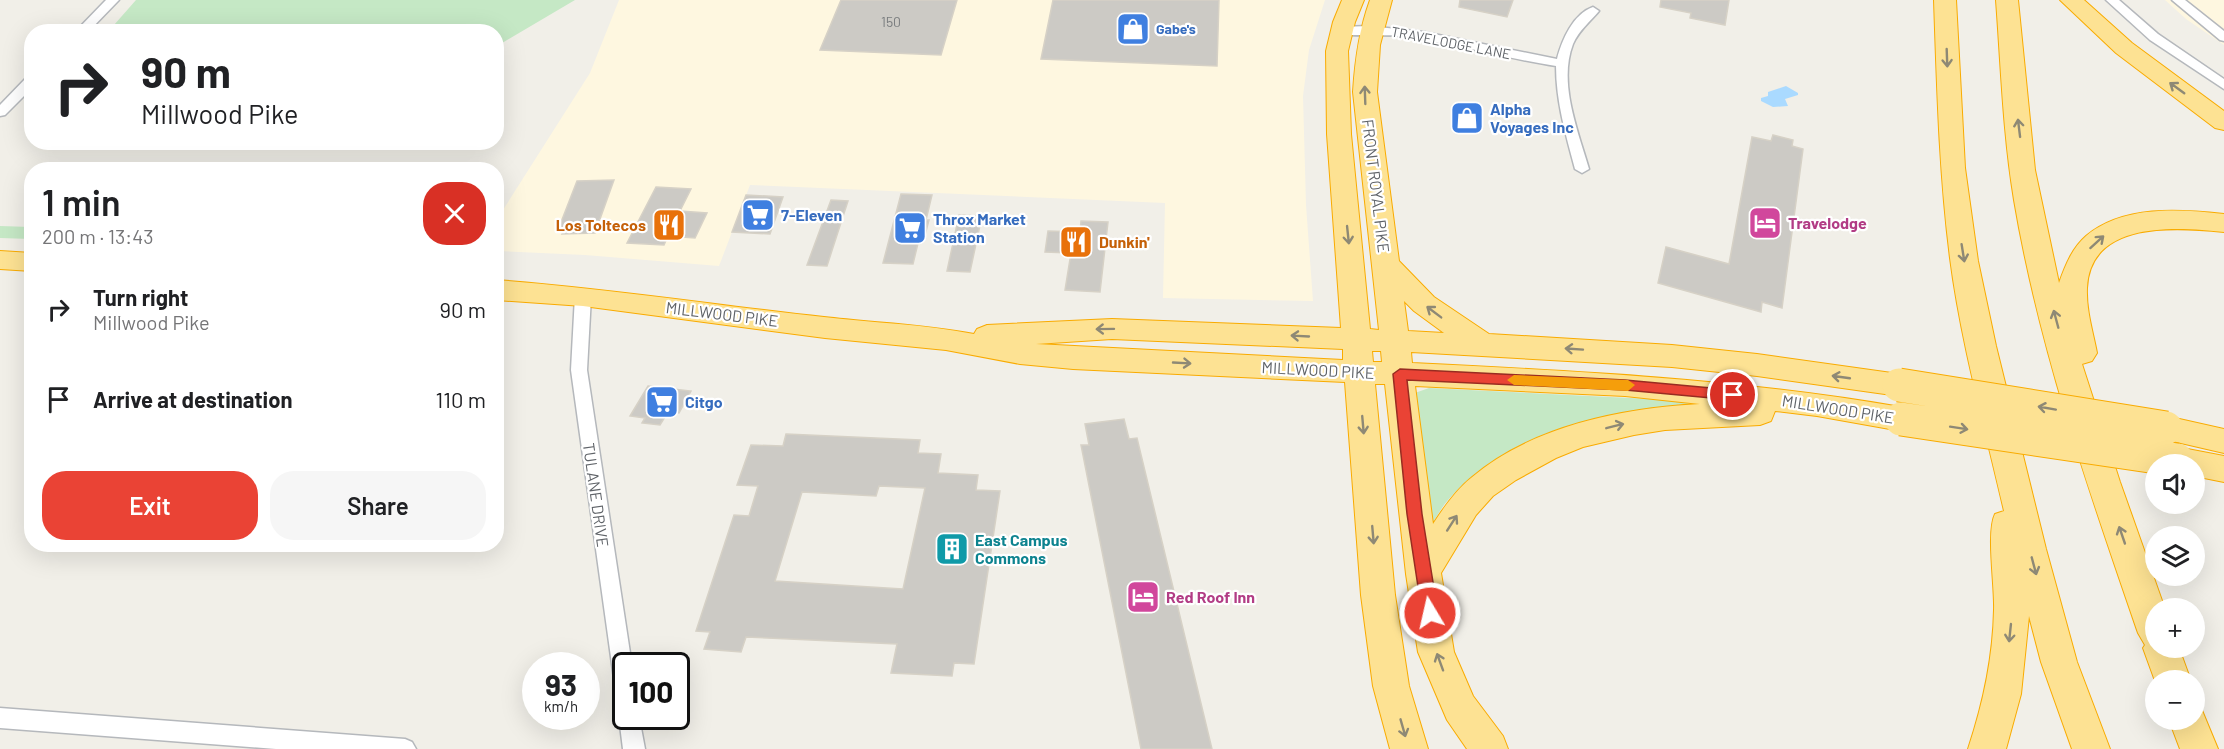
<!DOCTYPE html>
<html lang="en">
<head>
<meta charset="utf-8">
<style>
  body { margin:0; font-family:Barlow,sans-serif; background:#f6f6f6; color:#202124; height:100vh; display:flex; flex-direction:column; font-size:22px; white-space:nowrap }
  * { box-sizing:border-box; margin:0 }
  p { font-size:20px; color:#757577 }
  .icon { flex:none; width:33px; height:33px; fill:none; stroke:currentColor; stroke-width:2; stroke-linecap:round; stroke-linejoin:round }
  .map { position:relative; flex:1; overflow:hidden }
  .details { position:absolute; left:24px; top:162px; width:480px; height:390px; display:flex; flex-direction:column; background:#fff; border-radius:24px; box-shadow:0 6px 24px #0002 }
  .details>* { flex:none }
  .top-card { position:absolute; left:24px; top:24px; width:480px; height:126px; border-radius:24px; box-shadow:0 6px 24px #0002; background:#fff; color:#202124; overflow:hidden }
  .controls { position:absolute; left:2145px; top:454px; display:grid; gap:12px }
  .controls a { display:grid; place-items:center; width:60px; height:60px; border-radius:50%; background:#fff; box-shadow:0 6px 24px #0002; font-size:30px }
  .speed { position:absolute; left:522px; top:652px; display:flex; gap:12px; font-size:30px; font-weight:700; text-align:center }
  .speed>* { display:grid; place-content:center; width:78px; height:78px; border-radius:50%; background:#fff; box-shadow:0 6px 24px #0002; line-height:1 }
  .speed small { font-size:15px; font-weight:400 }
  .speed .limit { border:3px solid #111; border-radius:9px; background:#fff; color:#111 }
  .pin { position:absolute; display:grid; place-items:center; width:51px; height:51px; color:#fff; margin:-26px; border:3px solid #fff; border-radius:50%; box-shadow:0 2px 6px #0007 }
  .me { position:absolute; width:66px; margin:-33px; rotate:351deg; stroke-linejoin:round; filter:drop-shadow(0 0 4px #0008) }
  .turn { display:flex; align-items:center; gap:21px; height:126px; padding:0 18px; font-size:27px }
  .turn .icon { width:78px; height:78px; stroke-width:2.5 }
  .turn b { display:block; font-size:42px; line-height:51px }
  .round { display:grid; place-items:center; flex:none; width:63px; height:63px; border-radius:24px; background:#f6f6f6 }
  .head { display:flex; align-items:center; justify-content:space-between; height:102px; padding:0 18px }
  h1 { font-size:36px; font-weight:600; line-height:45px }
  .cta { display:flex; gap:12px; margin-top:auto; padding:12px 18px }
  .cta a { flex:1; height:69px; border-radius:24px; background:#ea4335; color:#fff; font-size:24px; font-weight:600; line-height:69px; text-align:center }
  .cta a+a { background:#f6f6f6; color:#202124 }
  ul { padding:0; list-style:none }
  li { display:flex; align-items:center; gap:18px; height:90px; padding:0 18px }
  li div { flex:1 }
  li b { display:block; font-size:22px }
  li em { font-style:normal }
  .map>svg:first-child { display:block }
  .commercial { fill:#fef7e0 }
  .green { fill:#c5e8c5 }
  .water { fill:#aadaff }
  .building { fill:#cccac5; stroke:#d6d1c6; stroke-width:1.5; fill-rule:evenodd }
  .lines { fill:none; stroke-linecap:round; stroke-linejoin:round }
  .street-casing { stroke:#b5b8bc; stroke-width:3 }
  .highway-casing { stroke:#f9ab00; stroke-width:2 }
  .street { fill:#fff; fill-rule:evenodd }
  .highway { fill:#fde293; fill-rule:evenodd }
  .highway-bridge-casing { stroke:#f9ab00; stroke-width:35; stroke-linecap:butt }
  .highway-bridge { stroke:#fde293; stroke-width:33 }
  .oneway { stroke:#8e8975 }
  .route { fill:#ea4335; stroke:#982c22; stroke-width:1.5 }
  .slow { fill:#f59e0b }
  .labels { text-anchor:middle; stroke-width:4.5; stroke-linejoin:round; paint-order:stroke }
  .number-label { font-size:14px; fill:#7a7d7f }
  .far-shop-label { font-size:14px; font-weight:bold; fill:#366cbe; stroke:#fff; text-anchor:start }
  .far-street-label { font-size:14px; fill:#5f6368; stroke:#fff }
  .shop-label { font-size:16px; font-weight:bold; fill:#366cbe; stroke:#fff; text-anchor:start }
  .street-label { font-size:16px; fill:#5f6368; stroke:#fff }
  .hotel-label { font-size:16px; font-weight:bold; fill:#b23c85; stroke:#fff; text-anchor:start }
  .food-label { font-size:16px; font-weight:bold; fill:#c56008; stroke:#fff; text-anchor:end }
  .culture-label { font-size:16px; font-weight:bold; fill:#0d838f; stroke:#fff; text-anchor:start }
</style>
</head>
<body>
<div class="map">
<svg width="2224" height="749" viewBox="0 0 2224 749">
  <rect width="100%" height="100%" fill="#f1efe8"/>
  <path class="commercial" d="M619 0H1325L1309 50 1303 96 1306 205 1313 301 1163 298 1165 203 750 185 719 266 585 255 497 251 496 221 590 73Z
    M2165 0H2224V45L2186 19Z"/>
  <path class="green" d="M136 0H575L497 46 496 32 117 31 114 25Z
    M0 226 31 227V239L0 238Z
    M1429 388 1711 402 1716 406C1623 405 1512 426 1448 500 1441 508 1436 518 1430 527L1412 394Z"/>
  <path class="water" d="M1786 86 1798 93V95L1785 99 1788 106 1773 107 1761 101V98L1768 96V92Z"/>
  <path class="building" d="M841 0H957L941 55 820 50Z
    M1053 0H1219L1217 66 1041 59Z
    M1460 0H1513L1507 17 1459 7Z
    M1661 0H1729L1725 25 1690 18 1691 13 1660 7Z
    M1773 135 1793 140 1792 146 1803 149 1782 308 1762 302 1761 312 1658 283 1666 247 1729 264 1752 137 1771 141Z
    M614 180 595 233 562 234 564 230H558L577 181Z
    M656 187 691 189 680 211 707 213 695 238 668 236 664 245 627 243Z
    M901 194 932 195 926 220H929L925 235H920L913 264 883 263Z
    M746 195 783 197 770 234 732 232Z
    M831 200 848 201 827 266 807 265Z
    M959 215 982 216 970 272 947 271Z
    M1081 221 1108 222 1100 292 1065 290 1071 253 1045 252 1048 231 1080 232Z
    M648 386 691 391 679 413 668 412 660 425 642 423 645 418 630 416Z
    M1124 419 1129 439 1137 438 1212 749H1141L1081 445H1089L1085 424Z
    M786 434 920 440 918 453 941 454 938 473 978 475 976 490 1000 491 974 664 954 663 952 676 891 673 897 644 746 637 741 652 704 649 710 632 696 631 734 515 749 516 758 486 737 485 751 445 783 446ZM879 486 925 488 903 589 775 581 802 492 876 496Z"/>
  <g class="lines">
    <g class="street-casing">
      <path id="street" d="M106 0H119L88 32H75Z
        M2106 0H2119L2158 34 2224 79V89L2150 40Z
        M2172 0H2185L2224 31V41L2220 40Z
        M1593 7 1599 11C1590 22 1579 30 1573 44 1558 83 1578 131 1589 169L1582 173 1575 169C1566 135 1556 102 1556 66 1503 58 1451 42 1398 36 1385 34 1342 38 1335 31L1341 27 1369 26 1424 32 1557 59C1562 40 1573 14 1593 7Z
        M32 76V88L5 115 0 116V105L27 77Z
        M583 291 588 292 591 296 587 370 632 666H626V702L619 700 616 693 571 370 575 296 578 292Z
        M0 708 405 739 412 742 416 749H276L0 728Z
        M626 709V717H639L645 749H623L619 717 622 710Z"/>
    </g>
    <g class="highway-casing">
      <path id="highway" d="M1342 0H1364L1355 22 1348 51 1351 134 1370 329 1379 330 1353 92C1355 60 1359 30 1370 0H1392L1380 45 1377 92 1399 261 1434 297 1489 334 1672 345 1757 354 1899 374 1910 377 1914 385 1910 393 1899 396 1757 376 1672 367 1411 352 1412 363C1576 371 1739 379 1901 407L1912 411 1916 419 1912 427 1901 431 1817 416 1775 411 1771 421 1760 425 1665 430 1634 435 1583 447 1556 458 1516 480 1493 496 1476 515 1441 573 1454 652 1473 696 1503 736 1508 749H1467L1447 720 1418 652 1406 574 1385 384H1375L1395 595 1409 686 1428 749H1390L1373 686 1361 595 1345 382 1073 369 1020 364 946 350 825 338 583 306 496 300V280C606 288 714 305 824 317 874 323 924 324 974 334L977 329 987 325 1112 319 1341 328 1327 134 1326 51 1333 22ZM1404 301 1414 311 1444 333 1408 331ZM1112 339 1343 349V360L1036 344ZM1372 351H1381L1382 362H1373ZM1415 386 1625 396 1700 404C1622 408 1532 426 1471 478 1456 490 1444 507 1433 524Z
        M1934 0H1956L1965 168 1978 261 1996 346 2046 549 2077 662 2110 749H2072L2041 662 2029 616 2021 694 2006 749H1968C1983 704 1993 658 1994 610 1995 586 1986 532 1995 514L2004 511C1985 428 1961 343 1950 258 1939 172 1937 87 1934 0Z
        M1996 0H2018L2035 170 2059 283C2065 266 2072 248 2086 236 2123 205 2179 209 2224 214V232C2177 227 2090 220 2087 288 2086 310 2093 332 2097 353L2092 361 2082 364 2120 482 2165 609H2156V648H2179L2191 681H2156V683L2155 681 2143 648 2145 645 2138 633C2089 491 2039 348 2014 200 2003 134 2001 67 1996 0Z
        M2060 0H2084L2132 43 2224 111V130L2215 128 2116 53Z
        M0 251 32 253V271L0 269Z
        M2166 416 2224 429V453L2155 437 2150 428 2155 419Z
        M2177 447 2224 456V482L2194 476V465H2164L2161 460 2166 451Z
        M2194 705 2201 708 2218 749H2180L2169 720H2194Z"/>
    </g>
    <use href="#street" class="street"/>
    <use href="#highway" class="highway"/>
    <g class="highway-bridge-casing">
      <path id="highway-bridge" d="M1899 385 2166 428
        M1901 419 2177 460"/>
    </g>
    <use href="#highway-bridge" class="highway-bridge"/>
  </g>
  <defs><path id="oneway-shaft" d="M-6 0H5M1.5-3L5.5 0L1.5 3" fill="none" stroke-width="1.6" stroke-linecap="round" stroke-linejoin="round" transform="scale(1.5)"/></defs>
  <g class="oneway">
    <use href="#oneway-shaft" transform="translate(1947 58) rotate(88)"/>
    <use href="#oneway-shaft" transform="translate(2177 88) rotate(-144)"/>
    <use href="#oneway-shaft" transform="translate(1365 95) rotate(-92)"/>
    <use href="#oneway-shaft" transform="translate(2019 128) rotate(-97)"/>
    <use href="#oneway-shaft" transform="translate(1348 235) rotate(84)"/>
    <use href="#oneway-shaft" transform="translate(2097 242) rotate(-42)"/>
    <use href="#oneway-shaft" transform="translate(1963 253) rotate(81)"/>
    <use href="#oneway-shaft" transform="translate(1434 312) rotate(-143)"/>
    <use href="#oneway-shaft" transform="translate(2056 319) rotate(-105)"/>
    <use href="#oneway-shaft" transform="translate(1105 329) rotate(179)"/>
    <use href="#oneway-shaft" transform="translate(1300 336) rotate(-177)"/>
    <use href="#oneway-shaft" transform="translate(1574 349) rotate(-176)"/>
    <use href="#oneway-shaft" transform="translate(1182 363) rotate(3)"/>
    <use href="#oneway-shaft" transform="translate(1841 377) rotate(-172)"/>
    <use href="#oneway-shaft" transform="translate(2047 408) rotate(-170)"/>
    <use href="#oneway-shaft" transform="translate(1363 425) rotate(85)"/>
    <use href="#oneway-shaft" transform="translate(1615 426) rotate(-14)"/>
    <use href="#oneway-shaft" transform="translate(1959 428) rotate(9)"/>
    <use href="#oneway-shaft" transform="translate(1452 523) rotate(-57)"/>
    <use href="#oneway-shaft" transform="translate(1373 535) rotate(85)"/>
    <use href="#oneway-shaft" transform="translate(2122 535) rotate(-109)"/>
    <use href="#oneway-shaft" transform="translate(2034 566) rotate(75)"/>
    <use href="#oneway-shaft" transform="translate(2010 633) rotate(96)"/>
    <use href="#oneway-shaft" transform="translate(1440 662) rotate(-110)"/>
    <use href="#oneway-shaft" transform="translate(1403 728) rotate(74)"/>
  </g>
  <path class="route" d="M1400 369 1625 380 1733 390 1740 395 1733 400 1625 390 1407 380 1422 514 1438 613 1435 618 1430 620 1424 618 1422 613 1407 514 1393 374Z"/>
  <path class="slow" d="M1514 375 1628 380 1635 385 1628 391 1514 385 1507 380Z"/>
  <defs>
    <g id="shop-square" transform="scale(1.725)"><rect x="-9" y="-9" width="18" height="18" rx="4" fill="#3f7fe0" stroke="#fff"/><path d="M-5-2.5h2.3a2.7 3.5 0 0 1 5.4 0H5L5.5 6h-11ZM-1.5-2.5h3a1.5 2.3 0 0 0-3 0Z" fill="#fff"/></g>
    <g id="supermarket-square" transform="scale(1.725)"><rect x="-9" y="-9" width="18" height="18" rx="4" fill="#3f7fe0" stroke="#fff"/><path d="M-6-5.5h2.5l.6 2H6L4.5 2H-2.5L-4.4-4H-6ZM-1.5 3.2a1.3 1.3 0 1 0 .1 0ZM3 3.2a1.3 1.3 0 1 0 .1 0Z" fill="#fff"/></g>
    <g id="hotel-square" transform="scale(1.725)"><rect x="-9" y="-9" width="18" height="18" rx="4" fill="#d1479c" stroke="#fff"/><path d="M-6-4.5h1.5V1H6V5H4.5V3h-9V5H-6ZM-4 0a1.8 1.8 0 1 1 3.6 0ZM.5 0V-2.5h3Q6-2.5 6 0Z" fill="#fff"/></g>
    <g id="restaurant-square" transform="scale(1.725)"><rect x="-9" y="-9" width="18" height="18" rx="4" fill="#e8710a" stroke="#fff"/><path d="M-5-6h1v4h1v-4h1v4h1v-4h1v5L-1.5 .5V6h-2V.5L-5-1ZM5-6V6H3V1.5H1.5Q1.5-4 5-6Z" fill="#fff"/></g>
    <g id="building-square" transform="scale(1.725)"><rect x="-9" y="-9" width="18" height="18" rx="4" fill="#0f9aa8" stroke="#fff"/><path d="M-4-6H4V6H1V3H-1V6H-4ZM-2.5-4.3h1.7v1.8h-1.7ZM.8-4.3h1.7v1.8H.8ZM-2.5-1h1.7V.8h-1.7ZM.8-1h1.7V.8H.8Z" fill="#fff"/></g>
  </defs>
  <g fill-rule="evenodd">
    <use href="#shop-square" x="1133" y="29"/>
    <use href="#shop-square" x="1467" y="118"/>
    <use href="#supermarket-square" x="758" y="215"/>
    <use href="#hotel-square" x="1765" y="223"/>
    <use href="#restaurant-square" x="669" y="225"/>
    <use href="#supermarket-square" x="910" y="228"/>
    <use href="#restaurant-square" x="1076" y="242"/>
    <use href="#supermarket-square" x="662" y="402"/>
    <use href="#building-square" x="952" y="549"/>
    <use href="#hotel-square" x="1143" y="597"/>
  </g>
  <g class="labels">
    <g class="number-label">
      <text x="891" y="27">150</text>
    </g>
    <g class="far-shop-label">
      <text x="1156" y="34">Gabe's</text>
    </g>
    <g class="far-street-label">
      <text transform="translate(1451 43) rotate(11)" y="5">TRAVELODGE LANE</text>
    </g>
    <g class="shop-label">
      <text x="1490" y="115">Alpha<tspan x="1490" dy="18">Voyages Inc</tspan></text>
      <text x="781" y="221">7-Eleven</text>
      <text x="933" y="225">Throx Market<tspan x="933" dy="18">Station</tspan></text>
      <text x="685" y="408">Citgo</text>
    </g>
    <g class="street-label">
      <text transform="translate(1376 186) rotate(83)" y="6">FRONT ROYAL PIKE</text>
      <text transform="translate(722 314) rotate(7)" y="6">MILLWOOD PIKE</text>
      <text transform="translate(1318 370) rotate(3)" y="6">MILLWOOD PIKE</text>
      <text transform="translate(1838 409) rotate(9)" y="6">MILLWOOD PIKE</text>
      <text transform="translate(596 495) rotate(82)" y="6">TULANE DRIVE</text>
    </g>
    <g class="hotel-label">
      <text x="1788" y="229">Travelodge</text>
      <text x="1166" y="603">Red Roof Inn</text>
    </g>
    <g class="food-label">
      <text x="646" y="231">Los Toltecos</text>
      <text x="1099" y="248" text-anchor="start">Dunkin'</text>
    </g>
    <g class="culture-label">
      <text x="975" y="546">East Campus<tspan x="975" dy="18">Commons</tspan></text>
    </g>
  </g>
</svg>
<div class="controls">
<a><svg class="icon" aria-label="sound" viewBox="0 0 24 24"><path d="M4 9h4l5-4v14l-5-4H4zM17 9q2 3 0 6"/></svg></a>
<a><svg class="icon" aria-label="layers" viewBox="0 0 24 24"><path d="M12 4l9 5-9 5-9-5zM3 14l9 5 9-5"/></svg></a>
<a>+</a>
<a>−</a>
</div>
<div class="speed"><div>93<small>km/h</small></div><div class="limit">100</div></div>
<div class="pin" style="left:1733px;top:395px;background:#d93025"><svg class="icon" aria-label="arrive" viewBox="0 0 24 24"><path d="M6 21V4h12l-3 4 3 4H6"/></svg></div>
<svg class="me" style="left:1430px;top:613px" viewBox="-20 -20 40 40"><circle r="17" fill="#ea4335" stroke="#fff" stroke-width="3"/><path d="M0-11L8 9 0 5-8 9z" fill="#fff"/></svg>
<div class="top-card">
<div class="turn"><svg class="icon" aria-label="right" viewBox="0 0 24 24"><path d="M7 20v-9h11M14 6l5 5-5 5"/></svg><div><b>90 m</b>Millwood Pike</div></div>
</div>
<section class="details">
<div class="head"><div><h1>1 min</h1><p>200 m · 13:43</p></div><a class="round" style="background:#d93025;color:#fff"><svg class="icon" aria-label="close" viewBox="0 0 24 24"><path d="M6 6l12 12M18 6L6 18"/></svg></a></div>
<ul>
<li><svg class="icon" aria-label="right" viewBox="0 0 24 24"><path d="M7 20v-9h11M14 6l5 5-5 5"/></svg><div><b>Turn right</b><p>Millwood Pike</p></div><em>90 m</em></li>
<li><svg class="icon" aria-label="arrive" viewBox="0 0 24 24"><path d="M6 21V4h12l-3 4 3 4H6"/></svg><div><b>Arrive at destination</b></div><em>110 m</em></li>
</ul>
<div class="cta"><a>Exit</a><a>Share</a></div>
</section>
</div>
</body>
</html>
